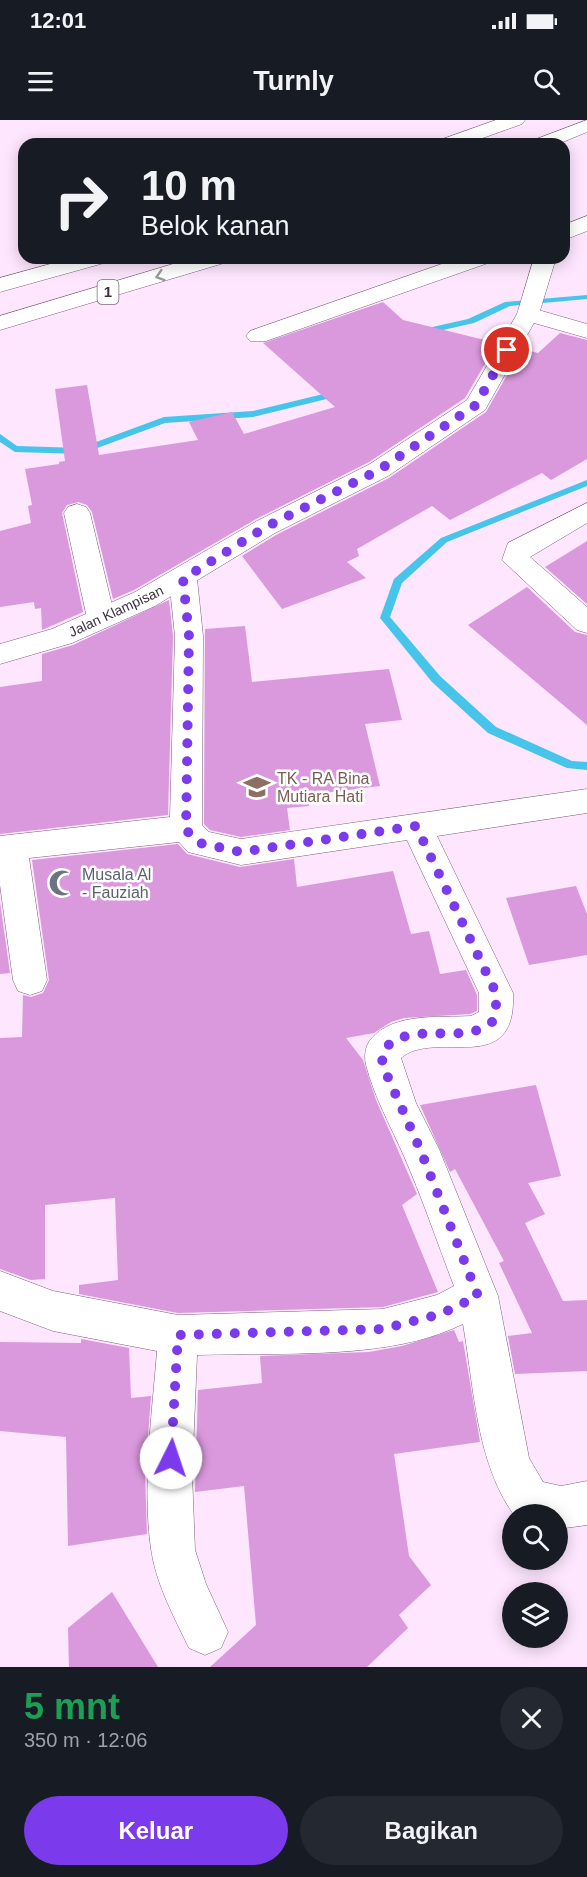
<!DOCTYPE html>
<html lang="id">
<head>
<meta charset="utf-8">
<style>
  body { margin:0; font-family:Arial,sans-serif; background:#242831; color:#f1f3f6; height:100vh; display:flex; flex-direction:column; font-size:22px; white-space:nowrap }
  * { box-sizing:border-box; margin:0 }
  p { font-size:20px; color:#9ea1a6 }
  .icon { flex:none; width:33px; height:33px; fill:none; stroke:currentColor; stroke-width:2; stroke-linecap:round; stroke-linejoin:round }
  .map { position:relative; height:1547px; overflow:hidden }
  .sheet { display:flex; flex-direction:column; background:#171b24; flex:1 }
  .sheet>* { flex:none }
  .banner { position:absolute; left:18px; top:18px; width:552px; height:126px; border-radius:18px; box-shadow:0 3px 15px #0003; background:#171b24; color:#f1f3f6; overflow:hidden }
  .fabs { position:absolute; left:502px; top:1384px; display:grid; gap:12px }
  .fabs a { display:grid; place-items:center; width:66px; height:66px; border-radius:50%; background:#171b24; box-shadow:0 3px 15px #0003; font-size:30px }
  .pin { position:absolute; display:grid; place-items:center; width:51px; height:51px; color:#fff; margin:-26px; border:3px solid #fff; border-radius:50%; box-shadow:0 2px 6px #0007 }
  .me { position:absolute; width:66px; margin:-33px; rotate:4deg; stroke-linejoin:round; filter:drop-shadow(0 0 4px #0008) }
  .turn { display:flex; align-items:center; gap:21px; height:126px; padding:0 24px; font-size:27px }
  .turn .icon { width:78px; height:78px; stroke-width:2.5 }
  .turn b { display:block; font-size:42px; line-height:51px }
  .round { display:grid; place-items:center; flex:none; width:63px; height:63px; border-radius:32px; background:#242831 }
  .summary { display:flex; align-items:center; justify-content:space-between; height:102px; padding:0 24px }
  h1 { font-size:36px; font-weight:800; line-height:45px; color:#1e9e55 }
  .button { display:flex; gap:12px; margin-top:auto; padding:12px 24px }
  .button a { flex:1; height:69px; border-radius:36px; background:#7c3aed; color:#fff; font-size:24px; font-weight:800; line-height:69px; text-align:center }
  .button a+a { background:#242831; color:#f1f3f6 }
  .status { display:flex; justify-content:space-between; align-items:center; height:42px; padding:0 30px; background:#171b24; direction:ltr }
  .status svg { height:16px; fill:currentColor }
  header { display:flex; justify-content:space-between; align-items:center; height:78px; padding:0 24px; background:#171b24; font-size:27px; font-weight:800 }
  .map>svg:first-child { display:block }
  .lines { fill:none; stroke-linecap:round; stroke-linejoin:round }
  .stream { fill:#46c4e9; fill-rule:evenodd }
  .building { fill:#da98dd }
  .minor-casing { stroke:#7a617a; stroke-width:1 }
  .tertiary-casing { stroke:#7a617a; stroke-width:1 }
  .motorway-casing { stroke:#7a617a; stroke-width:1 }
  .minor { fill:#fff; fill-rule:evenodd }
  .tertiary { fill:#fff; fill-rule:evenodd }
  .motorway { fill:#fff; fill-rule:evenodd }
  .oneway { stroke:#9e989e }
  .route { stroke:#7c3aed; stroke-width:10; stroke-dasharray:0 18 }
  .labels { text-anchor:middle; stroke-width:5; stroke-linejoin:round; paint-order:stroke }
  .far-street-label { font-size:14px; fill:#3d323d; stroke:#fff }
  .shield { fill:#fff; stroke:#777077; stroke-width:1.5 }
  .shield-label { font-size:15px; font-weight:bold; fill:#3d323d }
  .education-label { font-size:16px; fill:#785e54; stroke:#fff; text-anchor:start }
  .worship-label { font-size:16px; fill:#5b616d; stroke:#fff; text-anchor:start }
</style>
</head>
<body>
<div class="status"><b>12:01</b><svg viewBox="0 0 49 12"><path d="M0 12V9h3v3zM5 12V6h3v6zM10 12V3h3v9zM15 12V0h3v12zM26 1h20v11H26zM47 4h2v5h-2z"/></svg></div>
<header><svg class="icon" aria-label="menu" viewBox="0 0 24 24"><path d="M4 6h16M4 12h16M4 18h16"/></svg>Turnly<svg class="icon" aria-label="search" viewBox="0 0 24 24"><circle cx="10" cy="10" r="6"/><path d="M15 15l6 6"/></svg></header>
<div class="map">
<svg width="587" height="1547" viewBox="0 0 587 1547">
  <rect width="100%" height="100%" fill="#fde6fe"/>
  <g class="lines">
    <path class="stream" d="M587 175V179L510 186 474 203 434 212 428 219 421 217 428 208 468 199 505 182Z
      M340 270 343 271V275L253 297 165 303 81 334 15 332 0 322V314L17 326 80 328 164 297 253 291Z
      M587 360V366L447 422 402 463 390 497 440 556 496 607 572 641 587 642V650L567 648 488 613 432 562 380 498 394 459 441 418Z"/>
  </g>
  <path class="building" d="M383 182 403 200 497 223 465 278 369 342 256 399 134 470 113 479 92 392 87 385 78 382 67 385 62 393 83 492 42 510 41 488 35 489 34 482 0 487V411L31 403 28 386 32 385 25 349 59 344V342L65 341 55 269 87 265 99 335 198 320 189 302 232 292 244 314 335 287 263 223Z
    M560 213 587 220V339L551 360 542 353 450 400 432 386 357 429 359 436 347 442 366 458 282 489 242 436 276 415 389 358 486 292 522 229 538 233Z
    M587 421V484L545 447Z
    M527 467 575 512 587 515V605L468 505Z
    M169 480 173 516 168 695 0 714V567L42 561V534L73 525Z
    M245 506 252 562 389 549 402 600 365 604 380 666 307 675 309 686 287 688 290 710 241 717 210 710 204 704 205 509Z
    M178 724 187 734 240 747 294 739 297 767 393 751 411 814 429 811 440 854 466 850 477 875V891L470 894 404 898 391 902 374 913 346 918 363 940 376 980 417 1074 402 1085 438 1172 383 1187 178 1193 79 1174V1165L118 1160 115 1078 45 1085V1159L31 1160 0 1149V918L22 917 23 875 31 877 43 873 49 860 32 740Z
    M576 766 587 794V835L529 845 506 778Z
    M0 782 10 853 0 854Z
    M536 965 561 1056 528 1063 545 1094 525 1103 563 1181 587 1180V1251L515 1254 508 1216 532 1213 499 1143 504 1141 455 1049 450 1052 420 985Z
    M454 1210 459 1222 463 1221 480 1322 394 1334 409 1436 431 1465 399 1495 408 1508 367 1547H210L256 1505 244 1366 195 1372 198 1270 262 1263 260 1236 369 1232 402 1226Z
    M81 1219 129 1228 131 1278 151 1276 145 1355 147 1414 68 1426 66 1317 0 1311V1222L81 1223Z
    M112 1472 158 1547H69L68 1508Z"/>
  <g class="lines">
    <g class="minor-casing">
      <path id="minor" d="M459 138H491L488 143 266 221H250L246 216 250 211Z
        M528 187 587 204V218L520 199 517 194 520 189Z
        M587 383V403L530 437 587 487V513L577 510 502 440 508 423Z
        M77 384 86 387 90 393 115 498 111 505 101 508 91 505 87 498 64 393 68 387Z
        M183 449 193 452 197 459 203 516 202 705 209 712 241 719 587 669V693L437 716 513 873C517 960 435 908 401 938L416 983 439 1029 498 1176 529 1338 543 1362 561 1366 587 1361V1405L558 1409V1395H514C476 1342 474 1267 463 1204 389 1241 280 1232 197 1235L192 1354 195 1430 206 1464 228 1512 221 1528 205 1535 189 1528C174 1497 156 1464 151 1429 142 1366 152 1295 157 1231L53 1211 0 1191V1151L53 1171 178 1195 383 1189 437 1175 454 1166C437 1122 422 1077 403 1034 390 1005 374 976 366 945 364 937 365 926 371 919 394 892 440 898 471 896L479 892V873L407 720 241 745 188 732 179 722 29 738 47 860 42 871 30 875 18 871 13 860 0 765V716L170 697 175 516 169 459 173 452Z"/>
    </g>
    <g class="tertiary-casing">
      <path id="tertiary" d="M587 96V111L564 120V105Z
        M534 138H556L539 194 485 290 388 356 275 413 155 486 72 523 0 544V524L52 509 135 472 257 401 370 344 467 280 517 194Z"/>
    </g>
    <g class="motorway-casing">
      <path id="motorway" d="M496 0H525L522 4 466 24H437L440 20Z
        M587 0V12L558 24H531L534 20Z
        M72 138H107L104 143 0 172V158Z
        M193 138H227L224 143 0 210V196Z"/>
    </g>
    <use href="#minor" class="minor"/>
    <use href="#tertiary" class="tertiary"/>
    <use href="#motorway" class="motorway"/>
  </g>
  <defs><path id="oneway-chevron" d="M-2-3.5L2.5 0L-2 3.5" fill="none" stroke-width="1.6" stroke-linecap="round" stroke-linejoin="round" transform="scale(1.5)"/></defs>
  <use class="oneway" href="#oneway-chevron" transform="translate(160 156) rotate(163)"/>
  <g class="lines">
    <path class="route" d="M171 1338 178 1215 383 1209 441 1194 478 1176 420 1029 382 944 383 931C403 905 441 917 471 912 478 911 485 905 492 902L496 892V873L416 706 241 732 199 723 186 710 189 516 183 459 266 407 379 350 476 285 507 230"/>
  </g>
  <defs>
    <g id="school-bare" transform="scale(2.07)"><path d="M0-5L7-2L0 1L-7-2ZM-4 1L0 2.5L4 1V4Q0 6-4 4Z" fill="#8d6e63" stroke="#fff" stroke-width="2.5" paint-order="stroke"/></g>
    <g id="mosque-bare" transform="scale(2.07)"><path d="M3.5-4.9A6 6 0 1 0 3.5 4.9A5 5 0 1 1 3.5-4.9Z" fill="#6b7280" stroke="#fff" stroke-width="2.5" paint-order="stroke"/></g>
  </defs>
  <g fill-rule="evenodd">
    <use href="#school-bare" x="257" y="667"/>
    <use href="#mosque-bare" x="62" y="763"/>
  </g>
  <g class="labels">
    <g class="far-street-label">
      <text transform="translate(116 491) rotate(-25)" y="5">Jalan Klampisan</text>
    </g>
    <rect class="shield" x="97.5" y="160" width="21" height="24" rx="4.5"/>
    <g class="shield-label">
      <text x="108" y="177">1</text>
    </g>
    <g class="education-label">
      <text x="277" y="664">TK - RA Bina<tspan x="277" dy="18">Mutiara Hati</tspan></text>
    </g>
    <g class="worship-label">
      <text x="82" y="760">Musala Al<tspan x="82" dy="18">- Fauziah</tspan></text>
    </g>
  </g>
</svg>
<div class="fabs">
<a><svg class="icon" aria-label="search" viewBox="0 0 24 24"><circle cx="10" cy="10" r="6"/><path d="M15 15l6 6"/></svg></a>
<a><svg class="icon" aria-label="layers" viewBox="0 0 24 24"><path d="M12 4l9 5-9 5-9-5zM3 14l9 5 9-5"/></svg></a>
</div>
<div class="pin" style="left:507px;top:230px;background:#d93025"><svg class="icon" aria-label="arrive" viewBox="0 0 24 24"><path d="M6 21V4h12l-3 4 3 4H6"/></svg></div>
<svg class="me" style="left:171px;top:1338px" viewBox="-20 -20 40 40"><circle r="19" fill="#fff"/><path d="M0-13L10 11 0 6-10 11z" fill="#7c3aed"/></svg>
<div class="banner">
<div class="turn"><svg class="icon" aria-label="right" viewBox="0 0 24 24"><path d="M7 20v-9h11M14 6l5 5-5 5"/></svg><div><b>10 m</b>Belok kanan</div></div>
</div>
</div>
<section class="sheet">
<div class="summary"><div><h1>5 mnt</h1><p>350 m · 12:06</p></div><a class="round"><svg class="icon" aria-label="close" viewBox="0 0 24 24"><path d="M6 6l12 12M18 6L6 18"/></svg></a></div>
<div class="button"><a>Keluar</a><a>Bagikan</a></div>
</section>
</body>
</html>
